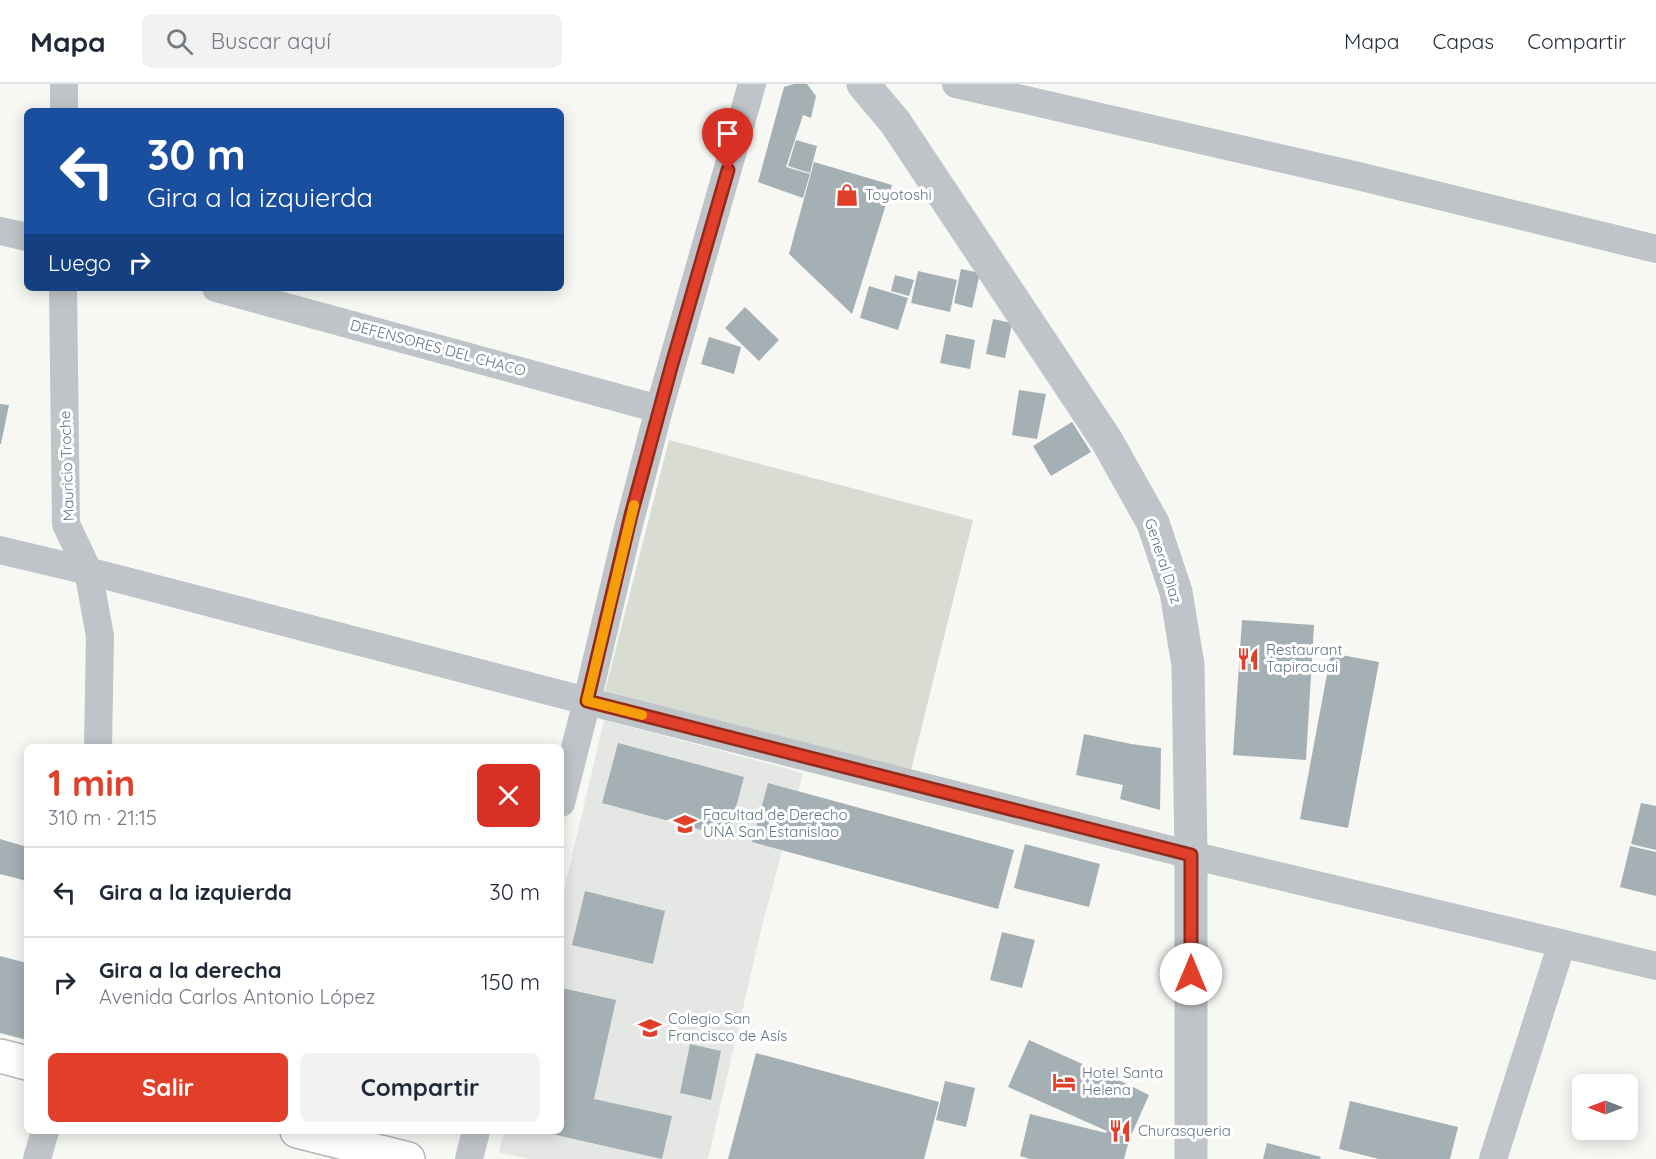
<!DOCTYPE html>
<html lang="es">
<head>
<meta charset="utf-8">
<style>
  body { margin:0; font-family:Quicksand,sans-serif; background:#f2f2f3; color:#1f2937; height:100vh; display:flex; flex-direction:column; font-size:22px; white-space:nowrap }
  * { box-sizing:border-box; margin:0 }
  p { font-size:20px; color:#747a83 }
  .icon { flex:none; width:33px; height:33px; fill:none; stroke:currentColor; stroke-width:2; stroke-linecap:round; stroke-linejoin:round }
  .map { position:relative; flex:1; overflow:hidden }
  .panel { position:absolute; left:24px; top:660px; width:540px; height:390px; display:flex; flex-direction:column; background:#fff; border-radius:9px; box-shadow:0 3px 15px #0003 }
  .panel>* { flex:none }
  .guide { position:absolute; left:24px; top:24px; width:540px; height:183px; border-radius:9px; box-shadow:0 3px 15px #0003; background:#1a4fa0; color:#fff; overflow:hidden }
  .needle { width:39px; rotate:270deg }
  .controls { position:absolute; left:1572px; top:990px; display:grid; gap:12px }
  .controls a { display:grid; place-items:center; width:66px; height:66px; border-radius:9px; background:#fff; box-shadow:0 3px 15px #0003; font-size:30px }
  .pin { position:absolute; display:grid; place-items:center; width:51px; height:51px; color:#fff; margin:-62px -26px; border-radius:50% 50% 50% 0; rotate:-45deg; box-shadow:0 0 6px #0007 }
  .pin .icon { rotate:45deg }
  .me { position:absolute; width:66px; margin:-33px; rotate:0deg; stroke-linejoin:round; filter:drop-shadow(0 0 4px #0008) }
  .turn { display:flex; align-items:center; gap:21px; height:126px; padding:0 24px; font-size:27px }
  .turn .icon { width:78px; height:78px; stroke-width:2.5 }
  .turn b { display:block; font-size:42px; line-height:51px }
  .then { display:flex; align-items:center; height:57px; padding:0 24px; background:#0003; gap:12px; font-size:22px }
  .round { display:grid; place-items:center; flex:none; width:63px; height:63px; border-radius:9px; background:#f2f2f3 }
  .summary { display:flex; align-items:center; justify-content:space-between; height:102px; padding:0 24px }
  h1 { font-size:36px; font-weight:700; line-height:45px; color:#e13f2a }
  .primary-button { display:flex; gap:12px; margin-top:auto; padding:12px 24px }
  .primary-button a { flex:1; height:69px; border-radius:9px; background:#e13f2a; color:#fff; font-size:24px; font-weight:700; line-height:69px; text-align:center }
  .primary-button a+a { background:#f2f2f3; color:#1f2937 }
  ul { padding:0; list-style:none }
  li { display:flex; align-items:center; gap:18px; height:90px; padding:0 24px; border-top:2px solid #e0e1e3 }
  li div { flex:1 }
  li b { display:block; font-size:22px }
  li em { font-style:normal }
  header { display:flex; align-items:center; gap:36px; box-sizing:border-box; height:84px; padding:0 30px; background:#fff; border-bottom:2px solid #e0e1e3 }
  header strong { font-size:28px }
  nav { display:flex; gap:33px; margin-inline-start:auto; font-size:21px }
  .search { width:420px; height:54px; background:#f2f2f3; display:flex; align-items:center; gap:15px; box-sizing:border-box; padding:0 21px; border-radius:9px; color:#747a83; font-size:22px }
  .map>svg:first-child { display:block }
  .built { fill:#e5e7e5 }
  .green { fill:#d8dcd3 }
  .building { fill:#a5b0b4 }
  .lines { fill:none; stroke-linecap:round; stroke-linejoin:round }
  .secondary-casing { stroke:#b0b8bb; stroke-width:36 }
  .minor { stroke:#bec4c7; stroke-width:28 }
  .tertiary { stroke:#bec4c7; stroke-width:33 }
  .secondary { stroke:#fff; stroke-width:33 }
  .route-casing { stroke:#92291b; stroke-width:15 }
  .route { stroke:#e13f2a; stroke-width:10 }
  .slow { stroke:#f59e0b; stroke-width:10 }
  .labels { text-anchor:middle; stroke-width:6; stroke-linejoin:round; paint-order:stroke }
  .poi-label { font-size:15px; fill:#62767f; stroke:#fff; text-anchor:start }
  .street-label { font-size:15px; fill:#62767f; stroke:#fff }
</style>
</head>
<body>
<header>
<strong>Mapa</strong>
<div class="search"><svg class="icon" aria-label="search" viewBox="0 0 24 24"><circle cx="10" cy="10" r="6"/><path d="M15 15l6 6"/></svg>Buscar aquí</div>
<nav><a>Mapa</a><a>Capas</a><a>Compartir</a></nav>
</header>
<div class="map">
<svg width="1656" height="1075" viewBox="0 0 1656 1075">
  <rect width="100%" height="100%" fill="#f7f7f4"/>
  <path class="built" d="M604 636 803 689 762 842 708 1075H531L499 1069 504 1047H561V819Z"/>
  <path class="green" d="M669 356 973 436 911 686 605 607Z"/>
  <path class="building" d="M794 0H807L816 12 811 34 803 31 786 83 810 90 803 114 758 98 784 3Z
    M796 56 817 62 810 89 788 82Z
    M814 78 892 101 852 230 789 170Z
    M961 185 980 189 972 224 954 219Z
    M918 187 957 196 950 228 911 219Z
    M895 191 914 196 909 212 891 207Z
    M869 202 908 214 898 246 860 234Z
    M745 223 779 256 759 277 725 244Z
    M993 235 1012 239 1005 274 986 270Z
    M946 250 975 256 970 285 940 279Z
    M709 253 741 263 734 290 701 280Z
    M1019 306 1046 310 1037 355 1012 351Z
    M0 320 9 321 1 360H0Z
    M1072 338 1091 368 1051 392 1033 362Z
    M1242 536 1314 541 1306 676 1233 671Z
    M1331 569 1379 578 1348 744 1300 735Z
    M1084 650 1131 660 1161 664 1160 726 1120 715 1123 701 1076 691Z
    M618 659 744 693 728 753 602 719Z
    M768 699 1014 766 998 825 752 758Z
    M1641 719 1656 722V766L1631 760Z
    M0 755 27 763V797L0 790Z
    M1025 760 1100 780 1089 823 1014 804Z
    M1630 762 1656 768V812L1620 803Z
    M585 807 665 827 653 880 572 861Z
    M1002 848 1035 856 1022 904 990 896Z
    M0 872 27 879V934L25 941H27V956L0 949Z
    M562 904 616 916 594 1015 672 1032 662 1075 543 1048 561 1047V950L564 939 561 938Z
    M1029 956 1127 1000 1149 1011 1129 1056 1124 1075H1030L1020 1072 1030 1030 1106 1049 1107 1047 1008 1003Z
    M690 960 721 967 711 1016 680 1009Z
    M756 969 939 1018 924 1075H728Z
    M945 997 975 1004 966 1043 936 1036Z
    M1350 1017 1458 1043 1450 1075H1379L1339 1065Z
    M1267 1059 1321 1073 1320 1075H1263Z"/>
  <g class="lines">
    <g class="secondary-casing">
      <path id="secondary" d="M0 972 27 979
        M297 1047 408 1075"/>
    </g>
    <path class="minor" d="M956 0 1358 92 1656 165
      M64 27V0
      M0 147 27 153
      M63 204 66 440 88 487 100 552 98 663
      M216 204 659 325
      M0 466 88 487 587 617 1191 771 1656 882
      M561 719 587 617 626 452 659 325 752 0
      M37 1075 45 1047
      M469 1075 476 1047
      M1493 1075 1562 859"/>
    <path class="tertiary" d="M863 0 895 38 1107 357 1153 439 1176 508 1188 581 1191 771V1075"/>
    <use href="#secondary" class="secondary"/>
  </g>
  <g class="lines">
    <g class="route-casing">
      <path id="route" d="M728 86 672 280 631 431 587 617 1191 771V890"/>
    </g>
    <use href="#route" class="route"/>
    <path class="slow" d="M634 421 587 617 642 631"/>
  </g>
  <defs>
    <g id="shop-bare" transform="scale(1.8)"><path d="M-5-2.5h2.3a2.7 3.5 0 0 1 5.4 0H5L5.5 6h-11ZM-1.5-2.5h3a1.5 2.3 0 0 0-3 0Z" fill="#e13f2a" stroke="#fff" stroke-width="2.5" paint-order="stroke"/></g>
    <g id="restaurant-bare" transform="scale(1.8)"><path d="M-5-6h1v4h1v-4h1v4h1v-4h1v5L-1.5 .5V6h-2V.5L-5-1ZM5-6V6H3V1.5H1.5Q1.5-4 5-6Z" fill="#e13f2a" stroke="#fff" stroke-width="2.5" paint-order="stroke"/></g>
    <g id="university-bare" transform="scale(1.8)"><path d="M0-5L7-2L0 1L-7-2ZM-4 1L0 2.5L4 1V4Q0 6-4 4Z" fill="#e13f2a" stroke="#fff" stroke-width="2.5" paint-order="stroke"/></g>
    <g id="hotel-bare" transform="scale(1.8)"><path d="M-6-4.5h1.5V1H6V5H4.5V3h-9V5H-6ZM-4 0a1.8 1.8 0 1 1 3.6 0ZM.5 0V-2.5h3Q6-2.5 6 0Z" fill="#e13f2a" stroke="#fff" stroke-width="2.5" paint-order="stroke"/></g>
  </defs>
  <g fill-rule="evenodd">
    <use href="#shop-bare" x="847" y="111"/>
    <use href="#restaurant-bare" x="1248" y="575"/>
    <use href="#university-bare" x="685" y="740"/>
    <use href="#university-bare" x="650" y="944"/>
    <use href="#hotel-bare" x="1064" y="998"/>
    <use href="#restaurant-bare" x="1120" y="1047"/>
  </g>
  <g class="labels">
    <g class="poi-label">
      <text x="865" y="116">Toyotoshi</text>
      <text x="1266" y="571">Restaurant<tspan x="1266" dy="17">Tapiracuai</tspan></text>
      <text x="703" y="736">Facultad de Derecho<tspan x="703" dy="17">UNA San Estanislao</tspan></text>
      <text x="668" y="940">Colegio San<tspan x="668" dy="17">Francisco de Asís</tspan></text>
      <text x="1082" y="994">Hotel Santa<tspan x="1082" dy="17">Helena</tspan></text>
      <text x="1138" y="1052">Churasqueria</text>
    </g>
    <g class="street-label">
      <text transform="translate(438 264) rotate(15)" y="5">DEFENSORES DEL CHACO</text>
      <text transform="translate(67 382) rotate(-92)" y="5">Mauricio Troche</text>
      <text transform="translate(1163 477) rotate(72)" y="5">General Diaz</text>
    </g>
  </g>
</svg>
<div class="controls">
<a><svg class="needle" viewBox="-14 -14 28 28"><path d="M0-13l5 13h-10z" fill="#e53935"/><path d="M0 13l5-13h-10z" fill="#747a83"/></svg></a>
</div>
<div class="pin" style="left:728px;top:86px;background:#d93025"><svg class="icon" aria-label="arrive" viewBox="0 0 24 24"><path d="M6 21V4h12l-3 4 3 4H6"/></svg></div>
<svg class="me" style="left:1191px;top:890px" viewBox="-20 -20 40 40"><circle r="19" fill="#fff"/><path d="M0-13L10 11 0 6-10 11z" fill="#e13f2a"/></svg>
<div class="guide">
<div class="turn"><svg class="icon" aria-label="left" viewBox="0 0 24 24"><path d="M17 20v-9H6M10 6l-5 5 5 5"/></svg><div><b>30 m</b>Gira a la izquierda</div></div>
<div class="then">Luego<svg class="icon" aria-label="right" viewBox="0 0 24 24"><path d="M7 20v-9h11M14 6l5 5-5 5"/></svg></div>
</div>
<section class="panel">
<div class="summary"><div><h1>1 min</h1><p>310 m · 21:15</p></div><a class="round" style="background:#d93025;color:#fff"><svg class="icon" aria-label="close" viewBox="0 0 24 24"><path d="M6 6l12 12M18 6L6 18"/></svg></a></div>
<ul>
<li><svg class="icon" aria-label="left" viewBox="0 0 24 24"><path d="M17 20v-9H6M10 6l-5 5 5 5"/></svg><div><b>Gira a la izquierda</b></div><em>30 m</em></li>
<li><svg class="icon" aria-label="right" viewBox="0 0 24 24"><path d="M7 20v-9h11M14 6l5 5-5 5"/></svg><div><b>Gira a la derecha</b><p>Avenida Carlos Antonio López</p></div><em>150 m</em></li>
</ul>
<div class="primary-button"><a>Salir</a><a>Compartir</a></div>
</section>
</div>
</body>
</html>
